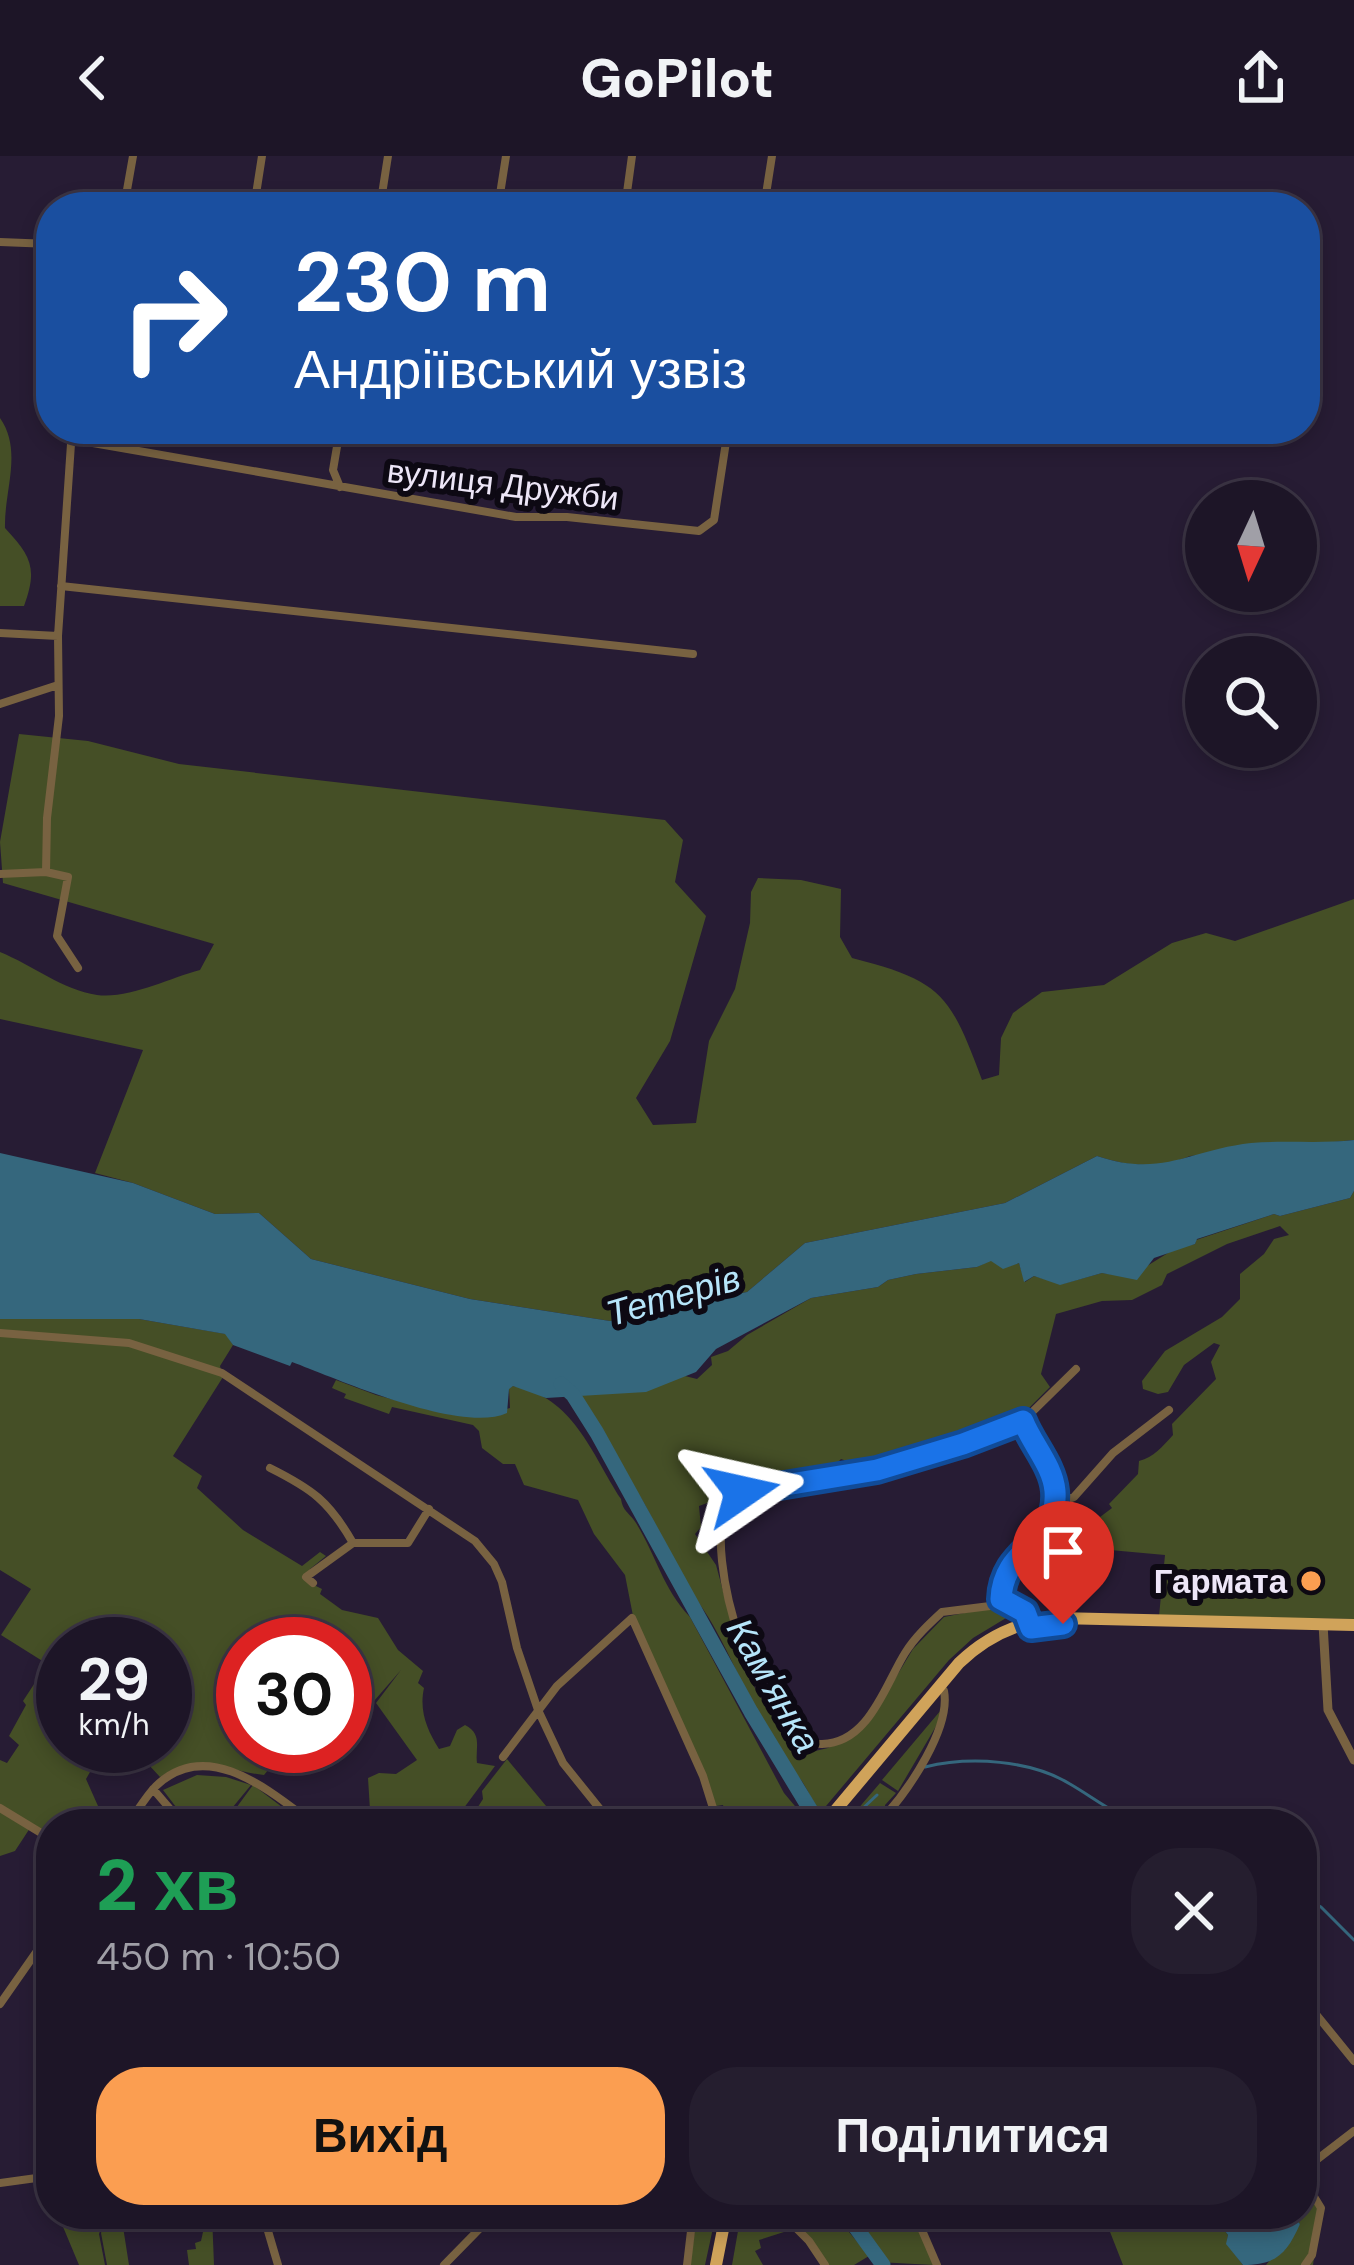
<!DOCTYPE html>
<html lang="uk">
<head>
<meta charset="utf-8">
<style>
  body { margin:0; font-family:"DM Sans",sans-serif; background:#251e2f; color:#f1f3f6; height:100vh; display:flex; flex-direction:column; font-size:45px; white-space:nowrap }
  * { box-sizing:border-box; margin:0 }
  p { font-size:39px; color:#a09fa7 }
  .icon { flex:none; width:66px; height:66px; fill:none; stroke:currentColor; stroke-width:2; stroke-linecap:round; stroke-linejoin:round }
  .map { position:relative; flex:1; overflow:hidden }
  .details { position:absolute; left:36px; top:1653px; width:1281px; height:420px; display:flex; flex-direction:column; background:#1d1527; border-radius:48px; box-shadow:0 6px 18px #0003,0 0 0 3px #3b3444 }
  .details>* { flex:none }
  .banner { position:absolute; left:36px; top:36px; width:1284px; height:252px; border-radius:48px; box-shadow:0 6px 18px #0003,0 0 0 3px #3b3444; background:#1a4fa0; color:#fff; overflow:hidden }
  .needle { width:78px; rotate:184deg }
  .tools { position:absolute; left:1185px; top:324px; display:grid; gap:24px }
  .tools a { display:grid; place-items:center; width:132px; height:132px; border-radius:50%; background:#1d1527; box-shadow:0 6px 18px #0003,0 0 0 3px #3b3444; font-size:60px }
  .speed { position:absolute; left:36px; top:1461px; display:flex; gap:24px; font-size:60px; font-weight:700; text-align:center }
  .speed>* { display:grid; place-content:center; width:156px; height:156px; border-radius:50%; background:#1d1527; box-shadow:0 6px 18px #0003,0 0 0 3px #3b3444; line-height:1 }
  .speed small { font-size:30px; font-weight:400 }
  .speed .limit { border:18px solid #d22; background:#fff; color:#111 }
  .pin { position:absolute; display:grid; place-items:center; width:102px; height:102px; color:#fff; margin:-123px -51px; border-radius:50% 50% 50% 0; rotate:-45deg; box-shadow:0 0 12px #0007 }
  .pin .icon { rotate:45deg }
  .me { position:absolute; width:132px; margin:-66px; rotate:79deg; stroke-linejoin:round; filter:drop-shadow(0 0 9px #0008) }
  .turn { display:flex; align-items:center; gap:42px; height:252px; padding:0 60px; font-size:54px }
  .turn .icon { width:156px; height:156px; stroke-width:2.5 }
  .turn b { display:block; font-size:84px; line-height:102px }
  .round { display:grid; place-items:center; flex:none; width:126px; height:126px; border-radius:48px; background:#251e2f }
  .head { display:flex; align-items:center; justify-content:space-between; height:204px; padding:0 60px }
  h1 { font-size:72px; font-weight:800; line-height:90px; color:#1e9e55 }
  .cta { display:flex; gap:24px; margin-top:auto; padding:24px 60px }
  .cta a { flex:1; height:138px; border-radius:48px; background:#fb9e51; color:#111; font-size:48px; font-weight:800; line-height:138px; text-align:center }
  .cta a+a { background:#251e2f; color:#f1f3f6 }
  header { display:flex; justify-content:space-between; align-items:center; height:156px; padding:0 60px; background:#1d1527; font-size:54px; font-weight:800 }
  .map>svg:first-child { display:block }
  .green { fill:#454f26 }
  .water { fill:#35677d }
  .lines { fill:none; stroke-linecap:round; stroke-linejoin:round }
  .stream { stroke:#35677d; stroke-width:3 }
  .river { stroke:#35677d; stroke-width:15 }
  .minor { stroke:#786241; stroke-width:8 }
  .tertiary { stroke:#786241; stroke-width:9 }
  .primary { stroke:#d0a35a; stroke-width:12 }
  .route-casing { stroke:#114b97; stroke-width:30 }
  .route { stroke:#1a73e8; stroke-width:21 }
  .poi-dot { fill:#fb9e51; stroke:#0d0913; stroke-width:4.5 }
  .labels { text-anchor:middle; stroke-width:12; stroke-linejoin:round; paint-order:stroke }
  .street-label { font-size:33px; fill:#ede6f7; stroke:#0d0913 }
  .poi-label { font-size:33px; font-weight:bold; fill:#ede6f7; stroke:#0d0913; text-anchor:end }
  .water-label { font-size:36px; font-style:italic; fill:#b6e5fa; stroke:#0d0913 }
</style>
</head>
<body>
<header><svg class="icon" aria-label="back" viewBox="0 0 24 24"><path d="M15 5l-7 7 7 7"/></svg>GoPilot<svg class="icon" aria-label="share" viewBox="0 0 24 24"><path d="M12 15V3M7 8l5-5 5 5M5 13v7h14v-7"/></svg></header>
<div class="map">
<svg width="1354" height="2109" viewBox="0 0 1354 2109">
  <rect width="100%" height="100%" fill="#271c34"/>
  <path class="green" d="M0 262C23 295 4 334 5 372 31 400 38 412 24 450H0Z
    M19 578 88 585 179 608 665 664 683 684 675 726 706 760 670 885 636 942 653 969 696 967 709 885 735 833 750 767 751 736 758 722 801 724 841 733 840 781 852 802C942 825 950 838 982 924L999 919 1001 882 1013 857 1042 836 1104 829 1172 787 1206 777 1235 785 1354 743V984L1190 1000C1158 1013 1130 1011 1097 1000L1005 1047 805 1087 747 1136 610 1165 470 1143 311 1103 259 1057 215 1058 133 1027 95 1017 143 894 0 863V796C32 809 63 834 97 839 130 843 169 822 200 814L214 788 3 727 0 686Z
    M1354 1035V1463L1159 1460 1165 1399 1110 1394 1096 1364 1112 1352 1109 1348 1138 1318 1139 1305C1154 1301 1162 1291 1173 1279L1172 1268 1216 1223 1211 1206 1220 1189 1214 1187 1184 1209 1168 1236 1158 1238 1143 1233 1142 1225 1165 1195 1222 1161 1240 1143V1118L1264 1098 1274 1083 1289 1079 1280 1070 1227 1088 1167 1118 1162 1129 1132 1144 1102 1145 1056 1158 1041 1218 1050 1231 1018 1263 992 1273 989 1267 959 1278 962 1286 870 1313 866 1305 852 1307 841 1303C814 1333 760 1319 727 1345L721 1342 699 1350 701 1371 695 1378 716 1409 745 1516 771 1558 802 1589 815 1595 828 1592 867 1569 913 1493 944 1461 989 1452 1016 1456 973 1482 949 1504 821 1656C810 1644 807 1629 796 1618 759 1576 742 1520 713 1469 701 1447 684 1430 672 1408 661 1386 654 1363 641 1342 632 1328 618 1314 610 1298 597 1267 598 1261 575 1235L685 1220 697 1223 712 1209 711 1201 728 1195 747 1179 811 1142 878 1131 888 1124 916 1118 977 1111 991 1104 1003 1112 1019 1107 1025 1126 1034 1120 1062 1128 1102 1117 1117 1119 1147 1110 1176 1092 1195 1088 1196 1084 1274 1058 1280 1060 1350 1042Z
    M0 1163H139L226 1178 233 1189 220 1210 223 1221 173 1300 202 1320 197 1332 243 1374 302 1410 320 1396 326 1400 310 1413 308 1426 322 1433 320 1438 342 1454 378 1462 398 1494 423 1515 418 1527 424 1532C419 1555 427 1574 439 1593L450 1590 457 1574 465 1569C483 1578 475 1592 477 1607L495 1610 452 1668H390L370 1654 368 1622 379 1617 396 1618 417 1604 376 1547 401 1514 374 1545 359 1535 345 1547V1488H243V1590H298L284 1595 264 1619C220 1614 204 1594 160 1621L148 1608 154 1598 138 1590H165V1488H63V1590H105L86 1623 106 1668H51V1680L32 1669 15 1695 0 1700V1604L7 1607 19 1589 9 1580 26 1549 23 1545 44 1513V1506L1 1479 31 1433 0 1414Z
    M336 1224 376 1239 449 1258 476 1261 510 1252 509 1232 513 1230C574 1241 591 1297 621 1343 623 1356 629 1356 636 1367 656 1399 663 1433 690 1461L784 1637 810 1668H728L723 1649 716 1650 634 1465 625 1419 594 1378 578 1344 524 1329 515 1308H503L482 1292 479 1275 473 1269 392 1251 389 1258 344 1242 346 1238 332 1232Z
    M941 1554 942 1560 898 1635 882 1624Z
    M507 1603 561 1668H467L483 1643 482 1635Z
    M197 1619 226 1621 251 1629 228 1657 221 1652 206 1668H189L163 1634Z
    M880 1627 896 1637 885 1649V1668H845Z
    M253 1629 282 1651 268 1668H243L231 1659Z
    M1302 2021 1321 2052 1313 2109H1266L1300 2068 1292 2058H1302Z
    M88 2058H106L99 2078 105 2109H79L61 2066Z
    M108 2058H121L129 2109H107L101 2077Z
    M207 2058H212L214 2109H189L187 2094 196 2093 195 2087 201 2085Z
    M697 2058H716L705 2109H690Z
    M741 2058H782L784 2076 759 2084 761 2092 755 2095 763 2109H732Z
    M787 2058H834L869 2100 854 2109H827L797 2065Z
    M850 2058H913L934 2109 877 2106 872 2088Z
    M1103 2058H1212L1228 2079 1227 2088 1243 2109H1123Z"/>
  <path class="water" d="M1354 984V1035L1350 1042 1280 1060 1274 1058 1197 1083 1195 1088 1154 1102 1137 1124 1102 1117 1060 1129 1034 1120 1024 1126 1019 1107 1003 1113 991 1105 977 1111 916 1118 888 1124 878 1131 811 1142 716 1193 696 1216 646 1236 546 1242 513 1230 509 1233 507 1257C461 1278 340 1224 292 1206L290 1210 233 1189 225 1178 139 1163H0V997L133 1027 215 1058 259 1057 311 1103 470 1143 610 1165 747 1136 805 1087 1005 1047 1097 1000C1162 1022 1189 994 1251 987 1285 984 1320 988 1354 984Z
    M1212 2058H1292L1300 2068C1287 2097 1277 2109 1243 2109L1226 2088 1228 2079Z"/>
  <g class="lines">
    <path class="stream" d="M925 1611C970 1600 1031 1604 1070 1628 1096 1643 1115 1660 1145 1668
      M846 1668 877 1639
      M1302 1740 1321 1751 1354 1784"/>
    <path class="river" d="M561 1228 573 1239 597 1277 751 1556 819 1668
      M846 2058 883 2109"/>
    <path class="minor" d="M124 51 133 0
      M254 51 262 0
      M380 51 388 0
      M498 51 506 0
      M625 51 632 0
      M764 51 772 0
      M0 86 51 88
      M70 283 516 361H567L699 375 714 364 728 273
      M340 331 333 314 340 273
      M61 430 693 498
      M0 477 58 480
      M0 548 58 529
      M46 716 47 662 59 560 58 480 72 273
      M0 718 46 716 68 721 57 780 78 812
      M0 1177 129 1187 222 1217 475 1385 494 1408 502 1426 517 1492 538 1554 563 1607 612 1668
      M270 1312C312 1333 329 1345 353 1387H408L429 1353
      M1054 1349 1074 1341 1113 1297 1169 1254
      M313 1427 306 1421 353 1387
      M1006 1448C983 1403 1060 1391 1055 1334 1052 1309 1032 1288 1023 1265
      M1031 1470 1025 1457 1006 1448 942 1456C929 1468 915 1481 905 1497 885 1529 869 1587 822 1588 759 1590 700 1394 728 1348 730 1345 739 1339 742 1337L877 1314 963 1288 1023 1265 1076 1213
      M503 1601 557 1530 632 1462 703 1620 718 1668
      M153 1633 183 1668
      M0 1652 51 1683
      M128 1668C137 1656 145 1641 156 1630 208 1580 271 1636 314 1668
      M886 1668 885 1660C909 1633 951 1572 944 1535
      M1302 1841 1354 1905
      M0 1848 51 1775
      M1302 2015 1354 1975
      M1302 2021 1321 2052 1312 2099 1305 2109
      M0 2027 51 2020
      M263 2058 278 2109
      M782 2058 809 2085 825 2109
      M915 2058 937 2109
      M444 2109 494 2058
      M687 2109 693 2058"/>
    <path class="tertiary" d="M1323 1468 1328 1554 1354 1604"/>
    <path class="primary" d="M824 1668 959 1507C986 1481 1020 1465 1058 1462L1354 1469
      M716 2109 726 2058"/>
  </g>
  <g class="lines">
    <g class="route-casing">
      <path id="route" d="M742 1336 877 1314 963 1288 1023 1265C1032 1288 1053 1310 1055 1335 1059 1389 1003 1389 1001 1443L1025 1456 1031 1472 1063 1468"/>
    </g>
    <use href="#route" class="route"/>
  </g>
  <circle class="poi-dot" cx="1311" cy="1425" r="12"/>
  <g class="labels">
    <g class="street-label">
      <text transform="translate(503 328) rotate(7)" y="12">вулиця Дружби</text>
    </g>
    <g class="poi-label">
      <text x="1287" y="1437">Гармата</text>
    </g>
    <g class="water-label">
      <text transform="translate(673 1139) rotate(-16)" y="13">Тетерів</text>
      <text transform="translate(774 1529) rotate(60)" y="13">Кам'янка</text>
    </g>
  </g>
</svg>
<div class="tools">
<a><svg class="needle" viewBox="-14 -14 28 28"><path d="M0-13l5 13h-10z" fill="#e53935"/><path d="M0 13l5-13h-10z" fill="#a09fa7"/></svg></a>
<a><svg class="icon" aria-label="search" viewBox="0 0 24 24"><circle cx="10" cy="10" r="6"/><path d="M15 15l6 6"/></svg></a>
</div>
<div class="speed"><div>29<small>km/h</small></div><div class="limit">30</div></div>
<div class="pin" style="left:1063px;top:1468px;background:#d93025"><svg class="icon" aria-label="arrive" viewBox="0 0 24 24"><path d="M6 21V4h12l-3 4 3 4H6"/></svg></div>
<svg class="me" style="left:742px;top:1336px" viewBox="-20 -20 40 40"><path d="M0-17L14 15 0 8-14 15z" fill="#1a73e8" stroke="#fff" stroke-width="4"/></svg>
<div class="banner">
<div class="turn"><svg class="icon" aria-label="right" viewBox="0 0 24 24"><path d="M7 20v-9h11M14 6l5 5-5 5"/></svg><div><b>230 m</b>Андріївський узвіз</div></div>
</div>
<section class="details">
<div class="head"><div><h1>2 хв</h1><p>450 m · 10:50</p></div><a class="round"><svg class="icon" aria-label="close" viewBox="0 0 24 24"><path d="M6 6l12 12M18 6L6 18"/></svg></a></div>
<div class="cta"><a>Вихід</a><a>Поділитися</a></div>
</section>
</div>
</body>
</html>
